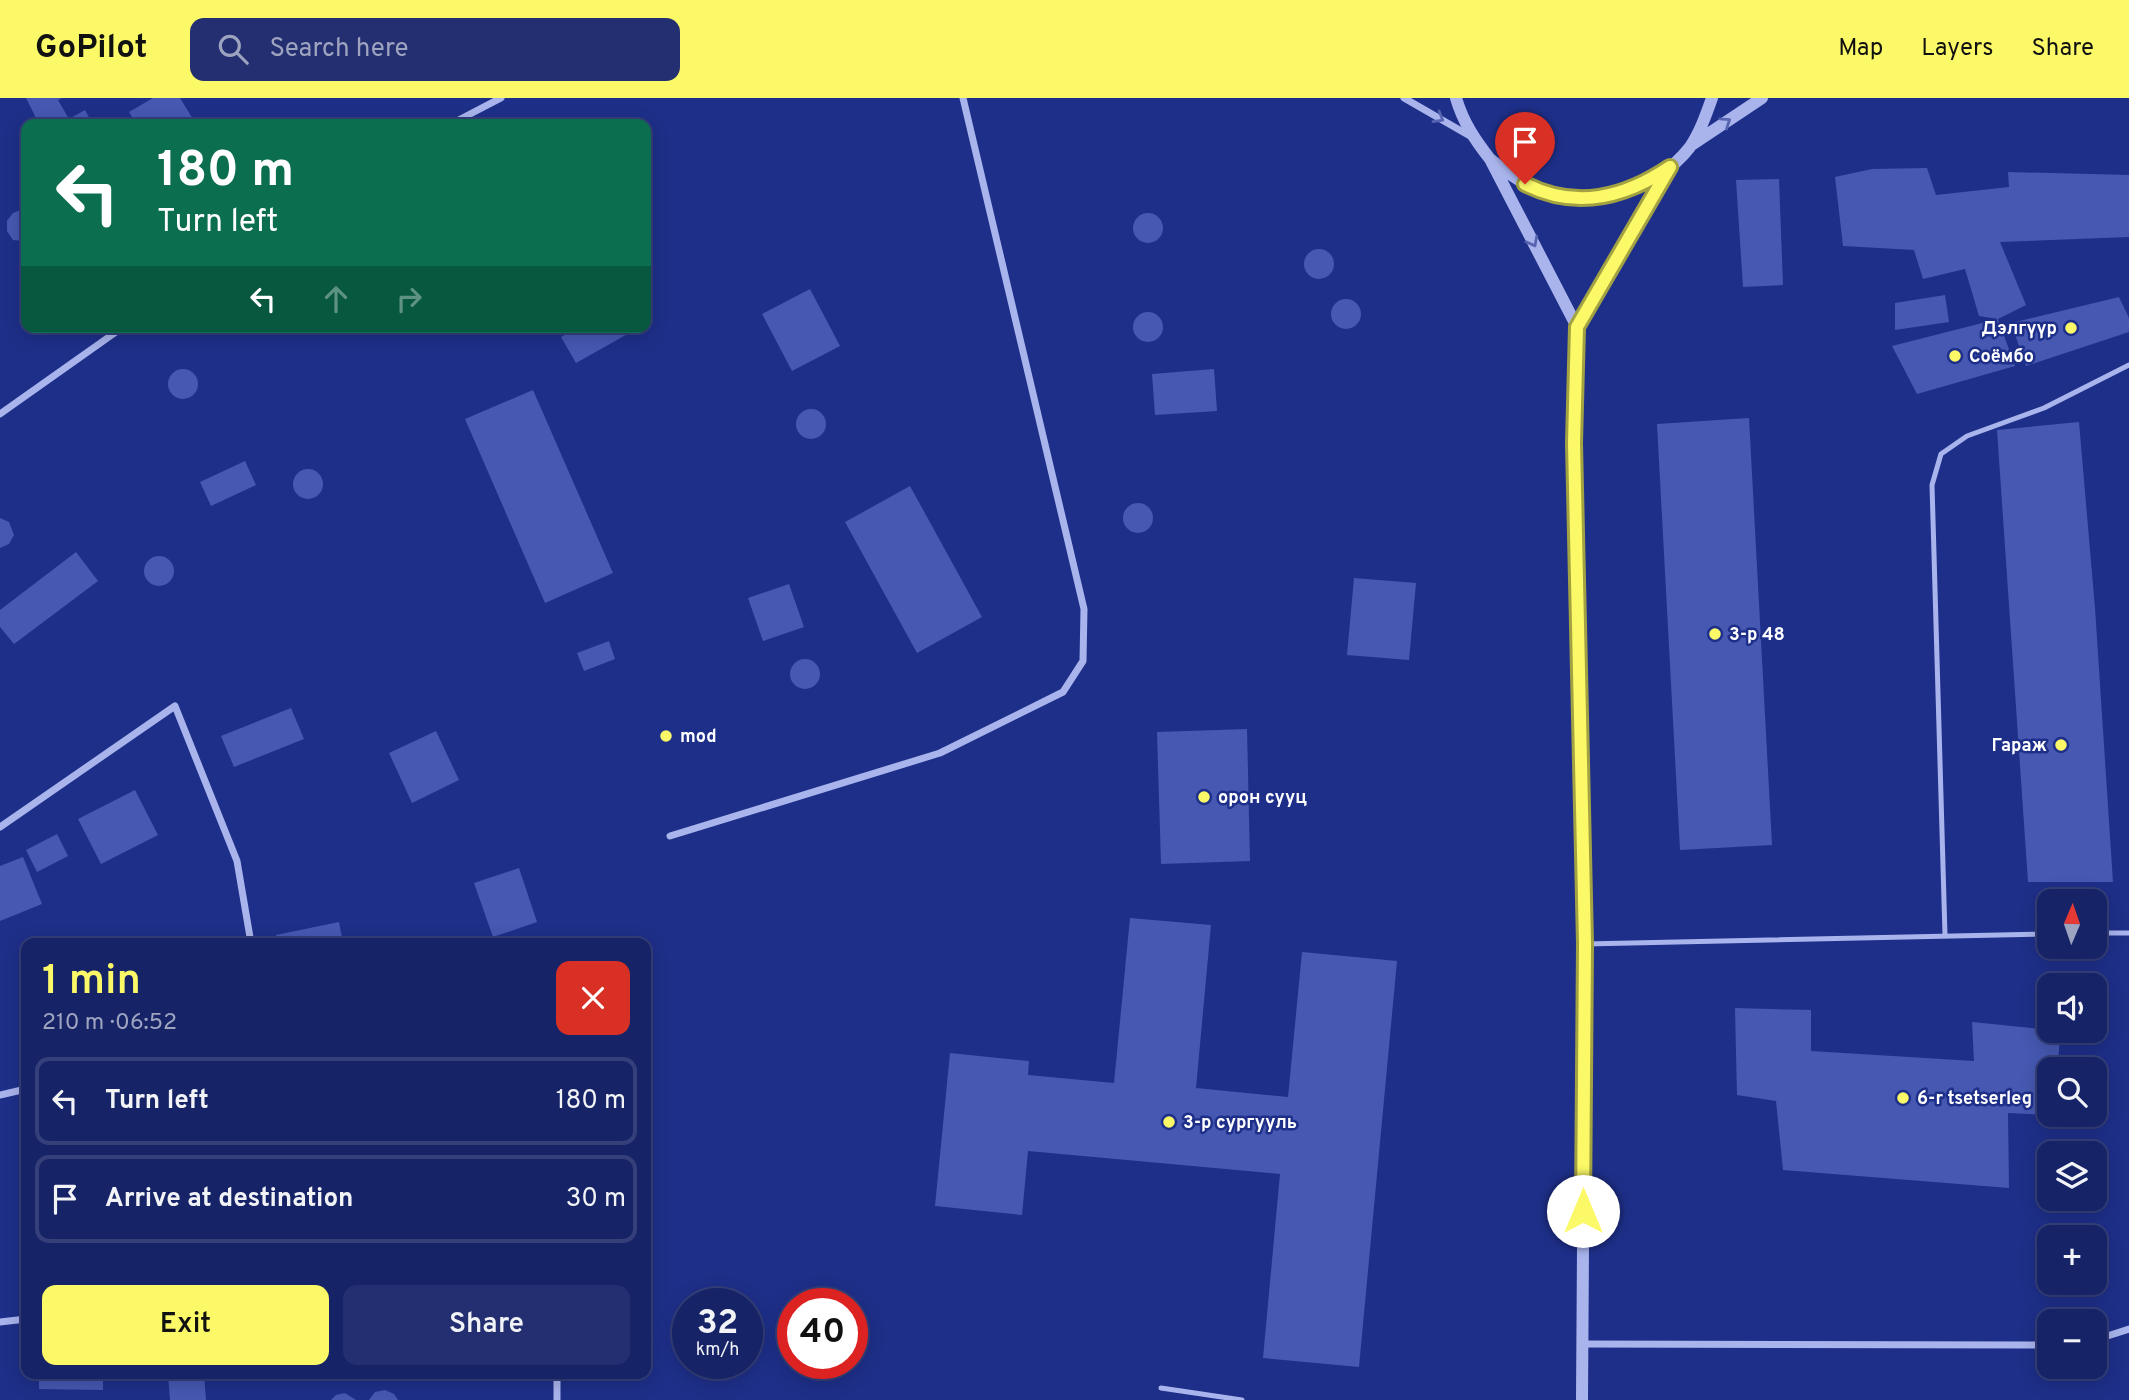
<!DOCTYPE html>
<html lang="en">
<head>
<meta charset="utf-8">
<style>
  body { margin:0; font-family:Overpass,sans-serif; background:#232f70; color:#f1f3f6; height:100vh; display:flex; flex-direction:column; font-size:26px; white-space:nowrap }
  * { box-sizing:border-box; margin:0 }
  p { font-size:23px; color:#9ea4c0 }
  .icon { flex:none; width:38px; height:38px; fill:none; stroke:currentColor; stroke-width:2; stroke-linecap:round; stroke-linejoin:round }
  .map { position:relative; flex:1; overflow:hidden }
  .panel { position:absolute; left:21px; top:840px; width:630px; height:441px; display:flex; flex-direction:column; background:#162367; border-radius:14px; box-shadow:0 4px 18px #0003,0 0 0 2px #35407b }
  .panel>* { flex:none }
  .banner { position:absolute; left:21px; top:21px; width:630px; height:214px; border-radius:14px; box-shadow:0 4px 18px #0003,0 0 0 2px #35407b; background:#0b6e4f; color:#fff; overflow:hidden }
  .needle { width:46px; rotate:2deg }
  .tools { position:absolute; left:2037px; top:791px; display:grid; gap:14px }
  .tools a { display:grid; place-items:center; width:70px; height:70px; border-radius:14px; background:#162367; box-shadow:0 4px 18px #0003,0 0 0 2px #35407b; font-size:35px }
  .speed { position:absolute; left:672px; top:1190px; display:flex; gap:14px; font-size:35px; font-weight:700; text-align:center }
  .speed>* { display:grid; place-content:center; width:91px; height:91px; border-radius:50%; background:#162367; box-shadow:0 4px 18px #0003,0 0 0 2px #35407b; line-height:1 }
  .speed small { font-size:18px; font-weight:400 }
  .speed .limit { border:10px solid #d22; background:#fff; color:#111 }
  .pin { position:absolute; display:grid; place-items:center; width:60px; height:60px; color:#fff; margin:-72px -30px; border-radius:50% 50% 50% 0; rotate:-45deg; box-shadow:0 0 7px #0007 }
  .pin .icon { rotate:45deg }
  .me { position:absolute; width:77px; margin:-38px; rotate:0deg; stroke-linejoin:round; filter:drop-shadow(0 0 5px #0008) }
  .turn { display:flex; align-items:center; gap:24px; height:147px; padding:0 21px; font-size:32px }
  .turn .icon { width:91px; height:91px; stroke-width:2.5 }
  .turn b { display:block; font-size:49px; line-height:60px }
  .lanes { display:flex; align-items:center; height:66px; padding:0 21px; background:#0003; justify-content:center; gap:35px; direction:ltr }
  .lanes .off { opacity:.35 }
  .round { display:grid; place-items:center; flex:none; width:74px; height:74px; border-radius:14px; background:#232f70 }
  .overview { display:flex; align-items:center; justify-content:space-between; height:119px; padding:0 21px }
  h1 { font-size:42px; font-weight:600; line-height:52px; color:#fbf967 }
  .button { display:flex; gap:14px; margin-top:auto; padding:14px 21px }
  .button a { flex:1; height:80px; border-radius:14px; background:#fbf967; color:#111; font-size:28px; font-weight:600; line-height:80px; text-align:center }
  .button a+a { background:#232f70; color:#f1f3f6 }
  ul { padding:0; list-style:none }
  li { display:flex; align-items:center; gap:21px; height:88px; margin:0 14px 10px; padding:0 7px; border:4px solid #35407b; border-radius:14px }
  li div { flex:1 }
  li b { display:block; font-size:26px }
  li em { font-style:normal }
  header { display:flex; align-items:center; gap:42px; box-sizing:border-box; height:98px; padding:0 35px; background:#fbf967; color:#111 }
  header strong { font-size:33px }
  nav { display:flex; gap:38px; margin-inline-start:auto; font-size:24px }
  .search { width:490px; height:63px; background:#232f70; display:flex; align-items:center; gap:18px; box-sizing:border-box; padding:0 24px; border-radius:14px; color:#9ea4c0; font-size:26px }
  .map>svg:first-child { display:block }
  .building { fill:#4658b2 }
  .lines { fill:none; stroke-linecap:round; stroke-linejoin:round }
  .service { stroke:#a9b4ec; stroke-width:5 }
  .minor { stroke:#a9b4ec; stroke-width:7 }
  .tertiary { stroke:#a9b4ec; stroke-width:12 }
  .oneway { stroke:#5664b1 }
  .route-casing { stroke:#a3a243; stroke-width:18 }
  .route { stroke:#fbf967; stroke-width:12 }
  .poi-dot { fill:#fbf967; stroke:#1e2f89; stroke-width:2.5 }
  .labels { text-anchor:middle; stroke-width:5; stroke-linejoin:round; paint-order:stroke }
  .poi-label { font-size:18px; font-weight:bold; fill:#fff; stroke:#1e2f89; text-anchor:start }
</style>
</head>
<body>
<header>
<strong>GoPilot</strong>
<div class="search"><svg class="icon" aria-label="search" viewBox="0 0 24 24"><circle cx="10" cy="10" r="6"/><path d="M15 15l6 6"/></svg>Search here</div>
<nav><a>Map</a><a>Layers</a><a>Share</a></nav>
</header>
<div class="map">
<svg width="2129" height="1302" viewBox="0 0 2129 1302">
  <rect width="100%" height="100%" fill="#1e2f89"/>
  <path class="building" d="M26 0H62L58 2 69 21 85 12 91 23 85 26H39Z
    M153 0H180L196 26H136L129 14Z
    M1927 70 1936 97 2009 89 2008 74 2129 77V139L2000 144 2026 207 1998 221 1979 218 1965 171 1923 181 1914 152 1843 148 1835 79 1872 71Z
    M1779 81 1783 187 1743 189 1736 82Z
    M18 113 26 114V143H23L13 142 7 133V123L13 115Z
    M1133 130a15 15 0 1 1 30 0a15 15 0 1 1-30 0Z
    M1304 166a15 15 0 1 1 30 0a15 15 0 1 1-30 0Z
    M810 191 840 248 792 273 762 216Z
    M1945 197 1949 224 1895 232V205Z
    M2119 199 2129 220V234L2026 268 2011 225Z
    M1331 216a15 15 0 1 1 30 0a15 15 0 1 1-30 0Z
    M1133 229a15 15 0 1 1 30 0a15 15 0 1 1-30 0Z
    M1998 221 2015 268 1917 296 1892 248Z
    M579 229H640L576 265 561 239Z
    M168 286a15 15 0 1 1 30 0a15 15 0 1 1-30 0Z
    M1214 271 1217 313 1155 317 1152 276Z
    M533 292 613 475 545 505 465 321Z
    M796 326a15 15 0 1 1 30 0a15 15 0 1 1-30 0Z
    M1749 320 1772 747 1680 752 1657 326Z
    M2079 324 2095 510 2113 784H2028L1997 332Z
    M245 363 256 387 211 408 200 384Z
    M293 386a15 15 0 1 1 30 0a15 15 0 1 1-30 0Z
    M910 388 982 519 917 555 845 424Z
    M1123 420a15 15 0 1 1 30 0a15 15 0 1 1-30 0Z
    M0 420 9 424 14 437 9 446 0 450Z
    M76 454 98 483 14 546 0 529V512Z
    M144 473a15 15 0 1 1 30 0a15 15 0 1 1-30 0Z
    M1354 480 1416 485 1409 562 1347 557Z
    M789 486 804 529 763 543 748 500Z
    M609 543 615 561 584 573 577 555Z
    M790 576a15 15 0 1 1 30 0a15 15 0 1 1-30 0Z
    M291 610 304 641 234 669 221 638Z
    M1247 631 1250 763 1161 766 1157 634Z
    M436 633 459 682 412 705 389 655Z
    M135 692 158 737 101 766 78 721Z
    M57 736 68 758 37 774 26 752Z
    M23 759 42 806 0 823V768Z
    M519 770 537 824 493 839 474 785Z
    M1130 820 1211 827 1196 990 1288 999 1302 854 1397 863 1359 1269 1263 1260 1280 1076 1028 1053 1022 1117 935 1108 950 955 1029 963 1028 977 1114 985Z
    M339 824 343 845H278L276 837Z
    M1735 910 1811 912V953L1974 963 1972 924 2060 933 2058 971H2049V1017L2008 1015 2009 1090 1783 1072 1776 1003 1737 997Z
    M39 1276H103V1292L39 1291Z
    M168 1276H204L206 1302H170Z
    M371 1276H428V1282H371Z
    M385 1292 394 1296 398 1302H369L375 1294Z
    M345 1295 356 1302H331L336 1297Z"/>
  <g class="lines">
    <path class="service" d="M2095 835H2129
      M1945 837 1932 387 1941 356 1967 338 2044 310 2129 267
      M1585 846 2049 836
      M1161 1290 1242 1302"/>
    <path class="minor" d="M1404 0 1470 38
      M451 26 501 0
      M0 316 123 229
      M0 729 175 608 237 763 251 845
      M670 738 940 655 1063 594 1083 563 1084 511 963 0
      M0 997 26 991
      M0 1224 26 1221
      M2095 1242 2129 1231
      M1582 1246 2049 1247
      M557 1276V1302"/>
    <path class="tertiary" d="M1456 0C1463 24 1475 42 1490 61L1577 229
      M1693 46 1762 0
      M1490 61C1505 73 1518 83 1535 91 1587 114 1655 94 1690 49 1700 34 1706 17 1712 0
      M1582 1302 1585 846 1574 345 1577 229 1670 69"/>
  </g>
  <defs><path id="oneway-chevron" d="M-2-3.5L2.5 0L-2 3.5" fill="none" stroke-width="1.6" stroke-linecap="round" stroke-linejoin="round" transform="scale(1.75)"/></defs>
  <g class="oneway">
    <use href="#oneway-chevron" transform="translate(1439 20) rotate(30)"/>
    <use href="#oneway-chevron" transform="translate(1726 24) rotate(-34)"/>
    <use href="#oneway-chevron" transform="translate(1533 144) rotate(62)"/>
  </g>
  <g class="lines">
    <g class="route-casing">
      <path id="route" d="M1525 86C1576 112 1624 100 1670 69L1577 229 1574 345 1585 846 1583 1113"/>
    </g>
    <use href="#route" class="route"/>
  </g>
  <g class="poi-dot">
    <circle cx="2071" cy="230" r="7"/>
    <circle cx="1955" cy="258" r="7"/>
    <circle cx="1715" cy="536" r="7"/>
    <circle cx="666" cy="638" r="7"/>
    <circle cx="2061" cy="647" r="7"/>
    <circle cx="1204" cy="699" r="7"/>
    <circle cx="1903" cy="1000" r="7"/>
    <circle cx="1169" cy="1024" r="7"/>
  </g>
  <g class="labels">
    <g class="poi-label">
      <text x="2057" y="236" text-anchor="end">Дэлгүүр</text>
      <text x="1969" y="264">Соёмбо</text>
      <text x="1729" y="542">3-р 48</text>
      <text x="680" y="644">mod</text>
      <text x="2047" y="653" text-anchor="end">Гараж</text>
      <text x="1218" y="705">орон сууц</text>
      <text x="1917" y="1006">6-r tsetserleg</text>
      <text x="1183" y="1030">3-р сургууль</text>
    </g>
  </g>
</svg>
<div class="tools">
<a><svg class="needle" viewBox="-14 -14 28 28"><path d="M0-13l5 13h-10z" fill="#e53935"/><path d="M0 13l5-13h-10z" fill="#9ea4c0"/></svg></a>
<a><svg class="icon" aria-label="sound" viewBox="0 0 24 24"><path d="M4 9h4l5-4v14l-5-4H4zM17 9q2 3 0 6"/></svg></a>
<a><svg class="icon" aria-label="search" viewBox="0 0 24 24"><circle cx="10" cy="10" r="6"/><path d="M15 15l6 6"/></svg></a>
<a><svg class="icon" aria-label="layers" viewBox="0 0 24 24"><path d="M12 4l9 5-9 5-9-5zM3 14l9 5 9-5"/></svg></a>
<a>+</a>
<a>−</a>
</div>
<div class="speed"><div>32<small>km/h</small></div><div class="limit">40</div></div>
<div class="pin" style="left:1525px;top:86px;background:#d93025"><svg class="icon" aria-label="arrive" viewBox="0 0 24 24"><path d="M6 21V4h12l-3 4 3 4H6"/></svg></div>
<svg class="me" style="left:1583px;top:1113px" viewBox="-20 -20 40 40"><circle r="19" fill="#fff"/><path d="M0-13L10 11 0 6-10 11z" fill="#fbf967"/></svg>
<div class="banner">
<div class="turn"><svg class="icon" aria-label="left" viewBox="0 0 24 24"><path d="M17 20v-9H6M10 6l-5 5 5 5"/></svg><div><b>180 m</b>Turn left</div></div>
<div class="lanes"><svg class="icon" aria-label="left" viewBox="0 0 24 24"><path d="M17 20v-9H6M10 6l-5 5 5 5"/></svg><svg class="icon off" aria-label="ahead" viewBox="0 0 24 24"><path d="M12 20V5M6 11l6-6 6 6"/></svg><svg class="icon off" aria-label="right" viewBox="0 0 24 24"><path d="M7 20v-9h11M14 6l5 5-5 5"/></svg></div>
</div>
<section class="panel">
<div class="overview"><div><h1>1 min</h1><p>210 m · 06:52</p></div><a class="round" style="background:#d93025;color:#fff"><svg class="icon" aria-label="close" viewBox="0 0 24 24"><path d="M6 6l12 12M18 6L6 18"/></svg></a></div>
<ul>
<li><svg class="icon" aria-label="left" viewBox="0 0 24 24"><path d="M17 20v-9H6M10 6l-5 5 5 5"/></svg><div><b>Turn left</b></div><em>180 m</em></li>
<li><svg class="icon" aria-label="arrive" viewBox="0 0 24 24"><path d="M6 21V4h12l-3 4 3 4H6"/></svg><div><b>Arrive at destination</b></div><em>30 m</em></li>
</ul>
<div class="button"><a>Exit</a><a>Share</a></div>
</section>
</div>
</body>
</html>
